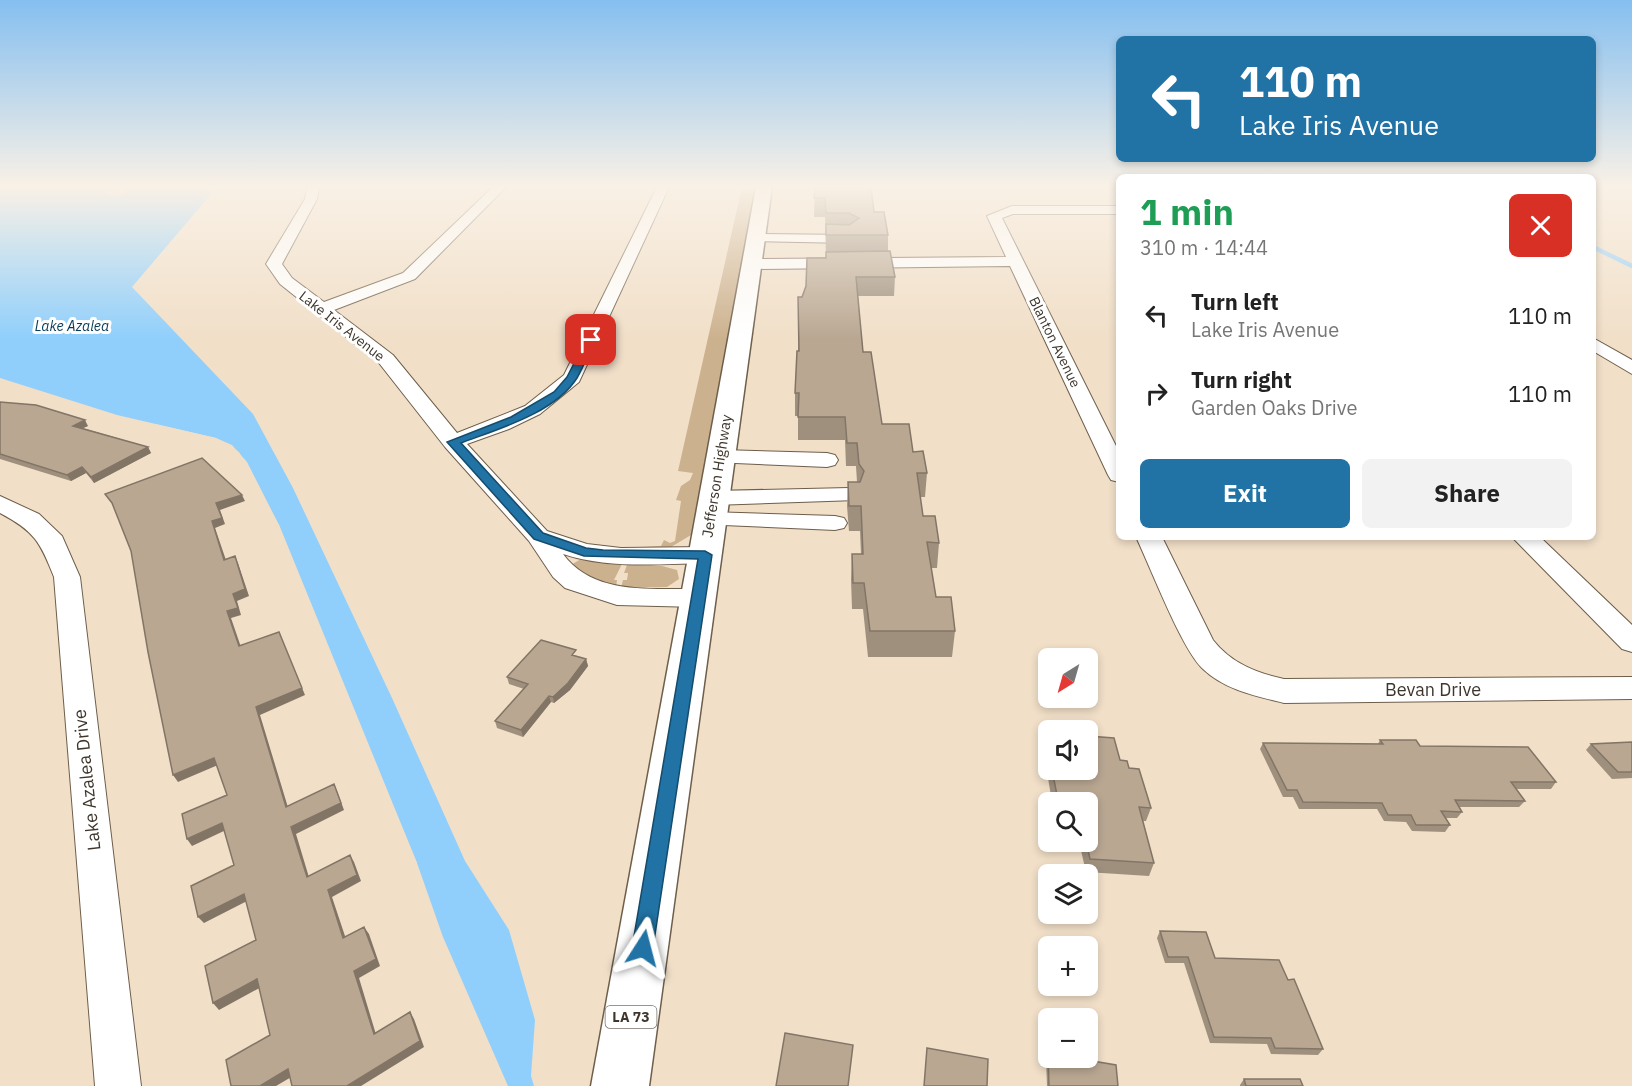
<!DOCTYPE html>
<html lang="en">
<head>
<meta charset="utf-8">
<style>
  body { margin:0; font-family:"IBM Plex Sans",sans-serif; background:#f2f2f2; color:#222; height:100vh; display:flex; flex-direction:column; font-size:22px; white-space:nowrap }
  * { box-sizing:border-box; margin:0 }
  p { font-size:20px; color:#767676 }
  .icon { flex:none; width:33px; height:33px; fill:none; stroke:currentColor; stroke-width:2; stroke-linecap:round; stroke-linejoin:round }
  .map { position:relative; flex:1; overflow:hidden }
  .side { position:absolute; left:1116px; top:174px; width:480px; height:366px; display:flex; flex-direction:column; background:#fff; border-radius:9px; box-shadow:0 3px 9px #0003 }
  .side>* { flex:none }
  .banner { position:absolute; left:1116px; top:36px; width:480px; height:126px; border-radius:9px; box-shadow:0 3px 9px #0003; background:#2073a4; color:#fff; overflow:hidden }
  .needle { width:39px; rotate:217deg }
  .tools { position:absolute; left:1038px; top:648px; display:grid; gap:12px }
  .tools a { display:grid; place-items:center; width:60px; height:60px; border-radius:9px; background:#fff; box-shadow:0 3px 9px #0003; font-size:30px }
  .pin { position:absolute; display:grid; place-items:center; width:51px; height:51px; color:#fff; margin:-26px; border-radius:12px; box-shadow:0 3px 9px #0006 }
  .me { position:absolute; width:66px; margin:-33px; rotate:9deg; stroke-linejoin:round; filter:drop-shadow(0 0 4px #0008) }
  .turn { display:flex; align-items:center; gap:21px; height:126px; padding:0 24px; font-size:27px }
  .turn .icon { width:78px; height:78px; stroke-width:2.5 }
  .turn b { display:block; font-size:42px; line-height:51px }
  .round { display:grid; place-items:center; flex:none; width:63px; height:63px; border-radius:9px; background:#f2f2f2 }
  .headline { display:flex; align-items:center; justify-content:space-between; height:102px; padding:0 24px }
  h1 { font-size:36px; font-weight:700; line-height:45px; color:#1e9e55 }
  .action { display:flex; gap:12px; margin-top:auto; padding:12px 24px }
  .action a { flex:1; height:69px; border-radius:9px; background:#2073a4; color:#fff; font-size:24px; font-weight:700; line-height:69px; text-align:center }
  .action a+a { background:#f2f2f2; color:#222 }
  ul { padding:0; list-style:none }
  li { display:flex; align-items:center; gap:18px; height:78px; padding:0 24px }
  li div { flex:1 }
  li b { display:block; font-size:22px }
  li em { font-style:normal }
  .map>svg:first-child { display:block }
  .green { fill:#ccb18e }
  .water { fill:#90cffc }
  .pier { fill:#f1dfc8 }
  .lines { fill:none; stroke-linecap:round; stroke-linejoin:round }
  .stream { stroke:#90cffc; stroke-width:4.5 }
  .minor-casing { stroke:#6e5e4a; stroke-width:2 }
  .major-casing { stroke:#6e5e4a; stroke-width:3 }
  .minor { fill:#fff; fill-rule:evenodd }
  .major { fill:#fff; fill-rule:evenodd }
  .wall { fill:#9f907e }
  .shaded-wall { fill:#827566 }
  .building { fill:#b9a792; stroke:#827566; stroke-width:1.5 }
  .route { fill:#2073a4; stroke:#154b6b; stroke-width:1.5 }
  .labels { text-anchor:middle; stroke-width:6; stroke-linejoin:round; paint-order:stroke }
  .far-water-label { font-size:14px; font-style:italic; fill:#063a57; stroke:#fff }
  .far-street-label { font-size:14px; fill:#3e362d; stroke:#fff }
  .shield { fill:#fff; stroke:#78726c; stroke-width:1.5 }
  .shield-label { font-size:14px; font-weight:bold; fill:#3e362d }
  .street-label { font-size:15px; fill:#3e362d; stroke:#fff }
  .near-street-label { font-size:18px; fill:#3e362d; stroke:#fff }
</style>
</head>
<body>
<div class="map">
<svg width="1632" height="1086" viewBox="0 0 1632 1086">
  <rect width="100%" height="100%" fill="#f1dfc8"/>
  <path class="green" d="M742 187H758L696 532 671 547 643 550V547L661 546 664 540 670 543 675 541 681 501 676 500 681 486 690 480 693 473 678 471Z
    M581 559 622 564 614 580H617L616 587 601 585 569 566Z
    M627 565 662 566 677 570 679 579 667 587 621 588 623 580H627L628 573H624Z"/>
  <path class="water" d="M0 187H112L106 193 115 196 126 193 123 190 126 187H217L132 287 253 414 293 488 392 698 465 861 509 930 535 1020 531 1076 534 1086H508L443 937 417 863 280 527 239 452 216 438 117 415 0 378Z"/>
  <path class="pier" d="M155 424 216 438 232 445 247 462 280 527 277 528 244 464 230 448 206 438 152 425Z
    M343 686 417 863 414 865 340 687Z"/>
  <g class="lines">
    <path class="stream" d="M1593 247 1632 266"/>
    <g class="minor-casing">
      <path id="minor" d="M307 187H319L317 199 282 264 292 278 324 302 403 273 493 187H506L415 279 334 310 393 355 457 433 525 406 564 375 657 187H669L579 382 540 414 509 429 467 444 547 531 587 544 621 548 705 547 714 549 718 555 714 561 705 563C658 564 608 569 563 554 594 596 652 588 699 589L709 592 713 598 709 604 699 607 617 605 565 588 553 577 529 541 445 447 379 363 280 284 266 264 305 199Z
        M1012 206H1119V214H1013L1002 218 1119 452V482L1111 480 1108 475 1010 266 752 269 744 264 752 259 1006 257 987 216Z
        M756 234 849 235 856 239 849 243 751 241V235Z
        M1593 338 1632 360V374L1593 351Z
        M720 450 827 453 835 455 838 460 835 465 827 467 712 462 709 457 712 452Z
        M849 488 857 490 861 495 857 500 713 505 705 503 701 498 705 493 713 491Z
        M0 496 39 514 62 536 80 577 141 1086H95L54 577C40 541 34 531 0 513Z
        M709 512 835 516 844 518 847 523 844 528 835 530 700 524 697 519 700 514Z
        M1136 537H1162L1213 640C1231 663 1256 673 1284 679L1632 677V699L1284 703C1256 696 1225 690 1203 669 1181 648 1151 568 1136 537Z
        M1512 537H1540L1632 625V652L1622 649Z"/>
    </g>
    <g class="major-casing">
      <path id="major" d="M756 187H772L649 1086H591Z"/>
    </g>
    <use href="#minor" class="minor"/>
    <use href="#major" class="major"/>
  </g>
  <path class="wall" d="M815 187 874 212 888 235V251L895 277 894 296H858L863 352 882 424 913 452 927 473 925 497H920L923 516 939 543 937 568H931L936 597 955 631 952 657H868L863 609H852L851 579 852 554H861L860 531H849L847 506 848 482H857L856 466H846L845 440H798V416H795V393L802 297 826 258 825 217H814Z
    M0 402 88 426 83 428 148 447 151 453 94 483 86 473 71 481 0 459Z
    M577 656 586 659 588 666 570 690 554 703 551 702 523 737 497 728 495 721 524 689 509 684 507 677Z
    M1380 740 1420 746 1556 782 1551 789H1516L1525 801 1519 807H1459L1462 812 1457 818H1446L1450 825 1445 832 1412 831 1406 822 1384 821 1377 809H1299L1293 797H1283L1260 749 1263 743 1378 744Z
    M1632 742V778L1612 779 1586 750 1591 744Z
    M1120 760 1129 768 1151 808 1146 821H1143L1154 863 1149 876 1086 872 1079 842H1088V802H1052L1048 778 1050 770H1088Z
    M1160 931 1215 958 1288 980 1323 1049 1318 1055 1271 1054 1267 1044 1210 1043 1184 963H1165L1157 938Z
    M1048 1053 1118 1086H1047L1046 1059Z
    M1244 1079 1303 1086H1240V1085Z"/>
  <path class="shaded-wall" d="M85 420 88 426 76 431 73 426Z
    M148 447 151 453 94 483 91 477Z
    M82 467 86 473 71 481 67 475Z
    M242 495 245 501 220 510 225 524 215 528 228 566 224 560 212 521 216 503Z
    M235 556 238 563 249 596 237 601 241 615 231 618 243 653 239 646 227 611 233 594Z
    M279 632 305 695 260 715 290 814 286 807 256 707Z
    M586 659 588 666 570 690 554 703 553 697Z
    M549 696 551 702 523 737 521 730Z
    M214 758 218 765 178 782 173 775Z
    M334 784 337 791 344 810 296 834 311 884 307 877 291 827Z
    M222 823 226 830 192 846 187 839Z
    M350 855 354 862 361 881 332 897 348 945 343 938 328 890Z
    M244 894 249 900 204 923 198 917Z
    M364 927 369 934 380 966 359 978 378 1041 374 1034 354 971Z
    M257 979 263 986 219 1010 213 1003Z
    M410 1012 414 1019 424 1047 361 1086H347Z
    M288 1069 293 1076 276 1086H260Z"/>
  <path class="building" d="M815 187H871L874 212H884L888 235H826V224L849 225 859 218 849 213H826L825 198H814Z
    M890 251 895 277H856L863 352H871L882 424H909L913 452 923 451 927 473H917L923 516H935L939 543 927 542 936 597H951L955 631H870L864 583H853L852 554H863L861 506H849L848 482H860L864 471 859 464 857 443H847L845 417H798L799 393H795L797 351H799L798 297H802L806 286 807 258H826V252Z
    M0 402 36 405 85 420 73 426 148 447 91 477 82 467 67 475 0 454Z
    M202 458 242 495 216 503 222 518 212 521 224 560 235 556 245 589 233 594 238 608 227 611 239 646 279 632 302 688 256 707 286 807 334 784 341 803 291 827 307 877 350 855 357 875 328 890 343 938 364 927 376 959 354 971 374 1034 410 1012 420 1041 347 1086H292L288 1069 260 1086H231L226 1060 270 1035 257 979 213 1003 205 966 256 940 244 894 198 917 191 886 234 865 222 823 187 839 182 814 227 795 214 758 173 775 148 652 131 551 112 503 105 494Z
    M541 640 576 650 572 655 586 659 568 683 553 697 549 696 521 730 495 721 528 684 507 677Z
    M1088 736 1114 738 1120 760 1127 761 1129 768 1139 769 1151 808 1139 807 1154 863 1090 859 1086 842H1088V802H1076L1075 796 1057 795 1052 770H1088Z
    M1380 740H1416L1420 746 1528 747 1556 782H1511L1525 801 1455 800 1462 812 1441 811 1450 825H1416L1411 815H1388L1382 803 1303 802 1297 790H1287L1263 743 1383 744Z
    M1632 742V772H1618L1591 744Z
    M1160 931 1206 932 1215 958 1279 960 1288 980 1294 979 1323 1049 1275 1048 1271 1038 1214 1037 1188 957H1168Z
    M785 1033 853 1045 848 1086H776Z
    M927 1048 988 1059 987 1086H924Z
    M1048 1053V1058H1075L1116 1065 1118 1086H1049Z
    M1244 1079H1300L1303 1086H1246Z"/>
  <linearGradient id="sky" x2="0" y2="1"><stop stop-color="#85bff0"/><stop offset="0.55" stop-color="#f9f1e6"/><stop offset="1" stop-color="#f9f1e6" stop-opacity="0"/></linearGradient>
  <rect width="1632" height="339" fill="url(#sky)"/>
  <path class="route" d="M591 337 595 340C589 352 584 366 577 378 555 413 498 429 461 443L543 533 586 548 603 550 705 551 712 555 653 948 650 955 643 959 635 955 632 948 698 559 584 556 534 539 447 442 511 417 554 392 567 377 586 340Z"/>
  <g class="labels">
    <g class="far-water-label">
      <text x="72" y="331">Lake Azalea</text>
    </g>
    <g class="far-street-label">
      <text transform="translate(342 326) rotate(38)" y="5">Lake Iris Avenue</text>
      <text transform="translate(1055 342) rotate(64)" y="5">Blanton Avenue</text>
    </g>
    <rect class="shield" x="605.5" y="1006" width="51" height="22" rx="4.5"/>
    <g class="shield-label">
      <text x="631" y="1022">LA 73</text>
    </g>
    <g class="street-label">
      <text transform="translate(717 476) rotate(-81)" y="5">Jefferson Highway</text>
    </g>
    <g class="near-street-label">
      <text x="1433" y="696">Bevan Drive</text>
      <text transform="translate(87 780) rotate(-96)" y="6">Lake Azalea Drive</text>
    </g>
  </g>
</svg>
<div class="tools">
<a><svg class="needle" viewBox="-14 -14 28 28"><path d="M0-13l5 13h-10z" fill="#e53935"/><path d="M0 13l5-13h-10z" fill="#767676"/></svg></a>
<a><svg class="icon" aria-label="sound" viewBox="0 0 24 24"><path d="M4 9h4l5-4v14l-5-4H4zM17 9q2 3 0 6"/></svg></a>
<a><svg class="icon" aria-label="search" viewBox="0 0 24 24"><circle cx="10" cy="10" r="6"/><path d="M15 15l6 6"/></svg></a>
<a><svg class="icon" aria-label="layers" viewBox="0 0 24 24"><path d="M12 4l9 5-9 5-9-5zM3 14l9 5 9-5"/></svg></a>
<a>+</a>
<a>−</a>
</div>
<div class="pin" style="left:591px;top:340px;background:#d93025"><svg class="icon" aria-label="arrive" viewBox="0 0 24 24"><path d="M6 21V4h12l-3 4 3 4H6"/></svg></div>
<svg class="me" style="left:643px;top:948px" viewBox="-20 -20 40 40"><path d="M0-17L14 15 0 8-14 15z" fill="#2073a4" stroke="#fff" stroke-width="4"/></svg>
<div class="banner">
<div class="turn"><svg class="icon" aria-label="left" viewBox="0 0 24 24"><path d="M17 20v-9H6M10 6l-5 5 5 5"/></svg><div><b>110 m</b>Lake Iris Avenue</div></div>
</div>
<section class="side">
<div class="headline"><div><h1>1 min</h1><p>310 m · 14:44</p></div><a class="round" style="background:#d93025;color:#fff"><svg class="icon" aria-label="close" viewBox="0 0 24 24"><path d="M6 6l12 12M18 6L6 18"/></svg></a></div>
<ul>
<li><svg class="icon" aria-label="left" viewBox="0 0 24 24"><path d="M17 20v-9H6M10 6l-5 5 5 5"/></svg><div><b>Turn left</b><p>Lake Iris Avenue</p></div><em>110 m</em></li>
<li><svg class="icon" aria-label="right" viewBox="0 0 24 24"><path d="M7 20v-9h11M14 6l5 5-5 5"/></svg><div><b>Turn right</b><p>Garden Oaks Drive</p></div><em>110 m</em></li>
</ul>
<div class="action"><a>Exit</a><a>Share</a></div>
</section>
</div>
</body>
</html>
